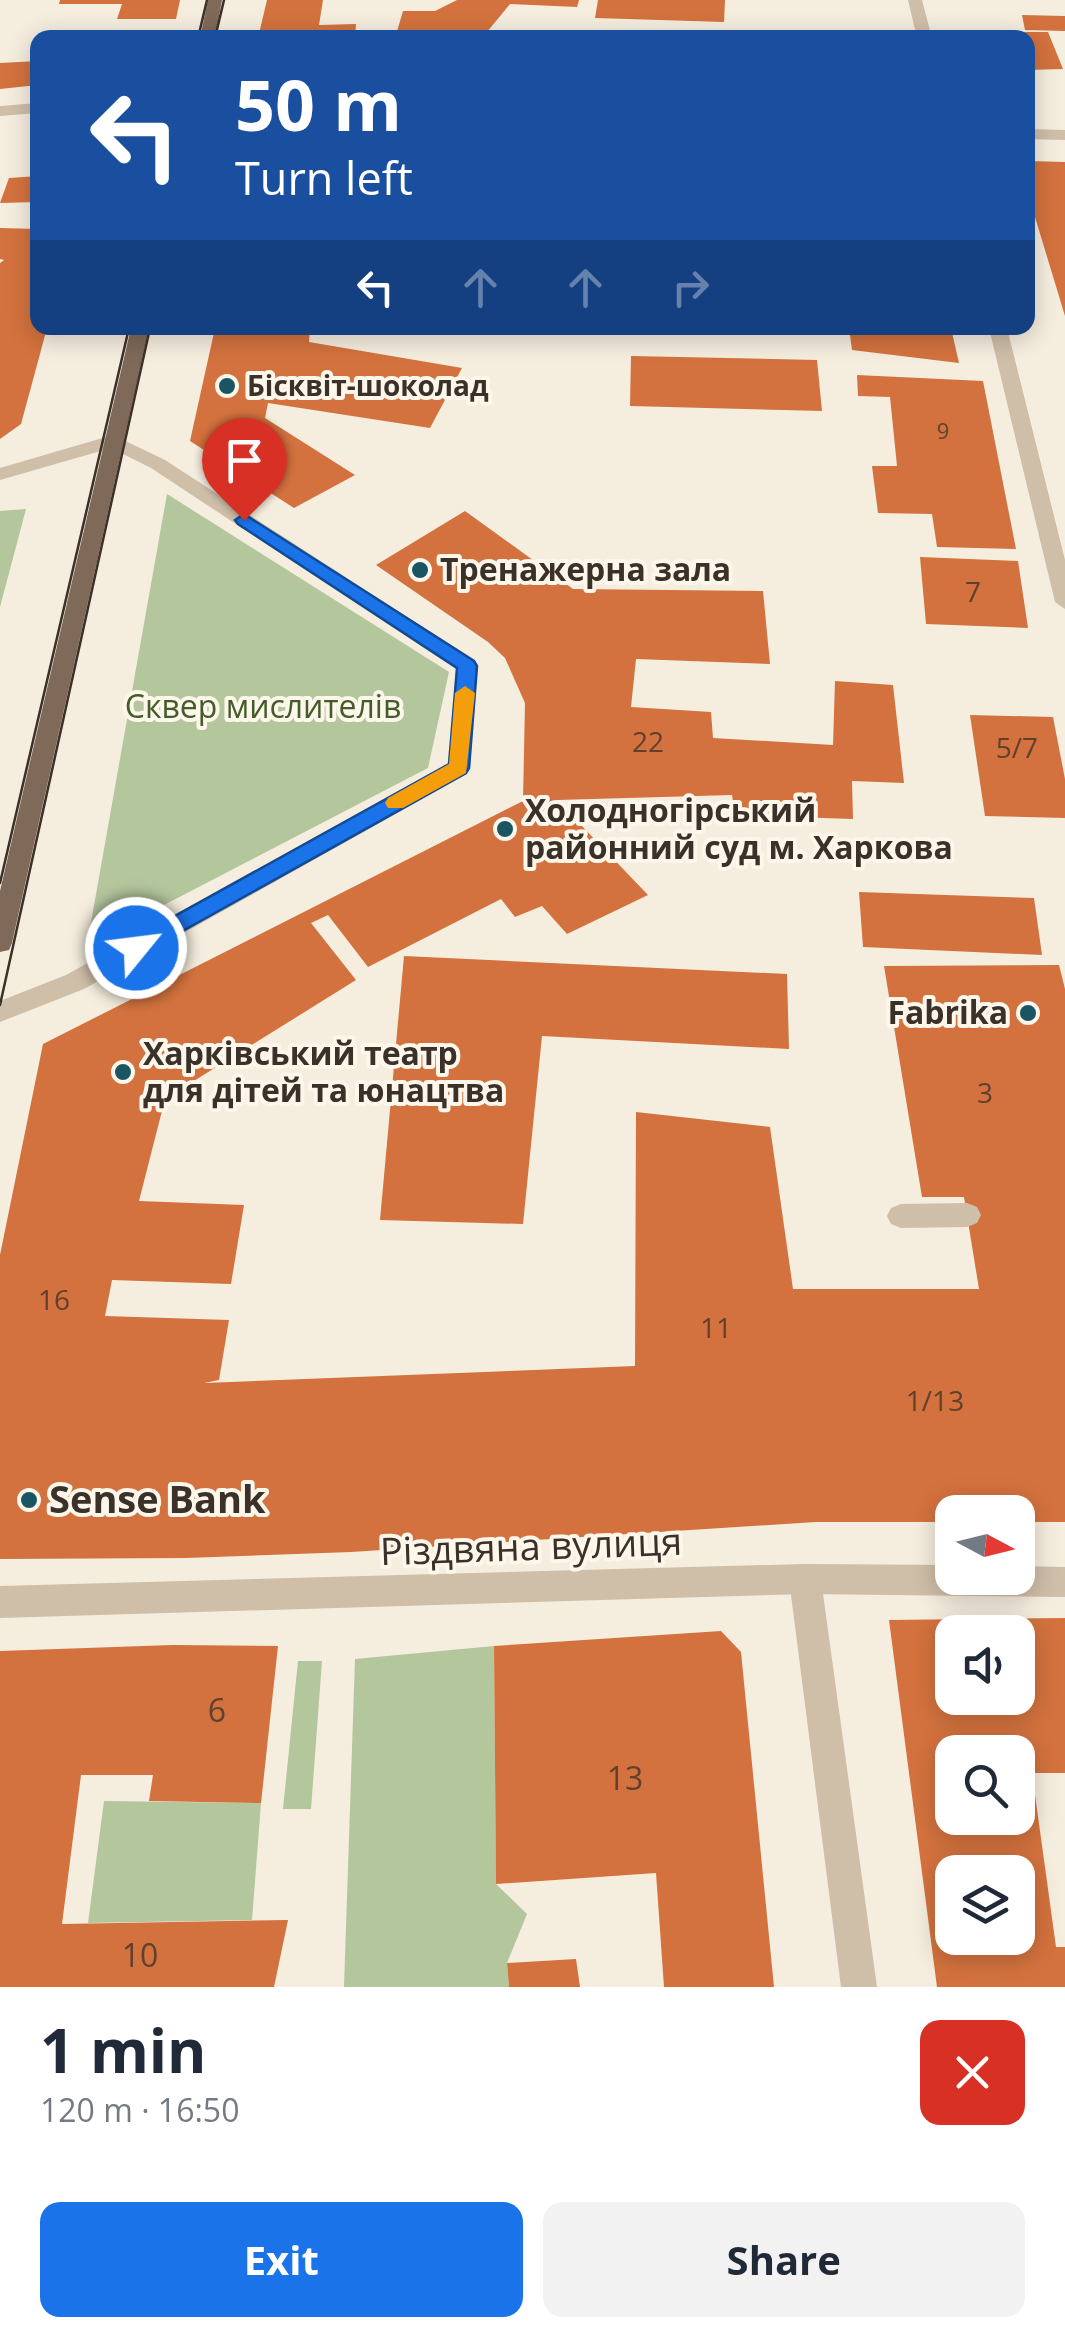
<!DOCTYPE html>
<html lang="en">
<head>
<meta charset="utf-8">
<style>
  body { margin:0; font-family:"Open Sans",sans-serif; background:#f2f2f3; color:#1f2937; height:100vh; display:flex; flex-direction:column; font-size:38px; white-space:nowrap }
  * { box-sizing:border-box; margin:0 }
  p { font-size:32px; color:#747a83 }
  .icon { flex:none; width:55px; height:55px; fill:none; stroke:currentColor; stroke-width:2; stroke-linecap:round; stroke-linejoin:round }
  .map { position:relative; height:1987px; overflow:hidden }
  .details { display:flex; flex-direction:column; background:#fff; flex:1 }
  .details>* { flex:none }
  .banner { position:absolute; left:30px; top:30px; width:1005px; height:305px; border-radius:20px; box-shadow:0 5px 25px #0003; background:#1a4fa0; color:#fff; overflow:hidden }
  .needle { width:65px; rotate:97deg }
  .fabs { position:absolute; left:935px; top:1495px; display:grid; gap:20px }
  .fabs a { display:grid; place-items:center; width:100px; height:100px; border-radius:20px; background:#fff; box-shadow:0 5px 25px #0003; font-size:50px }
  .pin { position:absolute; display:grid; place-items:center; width:85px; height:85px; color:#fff; margin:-102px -42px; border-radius:50% 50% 50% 0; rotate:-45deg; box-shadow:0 0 10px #0007 }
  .pin .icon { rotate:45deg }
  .me { position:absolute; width:110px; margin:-55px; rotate:61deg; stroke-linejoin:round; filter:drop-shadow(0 0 8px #0008) }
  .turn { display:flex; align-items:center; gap:35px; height:210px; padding:0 40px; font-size:45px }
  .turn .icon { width:130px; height:130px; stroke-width:2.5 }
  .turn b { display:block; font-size:70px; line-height:85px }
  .lanes { display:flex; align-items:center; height:95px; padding:0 40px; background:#0003; justify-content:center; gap:50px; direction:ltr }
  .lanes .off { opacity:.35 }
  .round { display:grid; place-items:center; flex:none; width:105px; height:105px; border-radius:20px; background:#f2f2f3 }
  .overview { display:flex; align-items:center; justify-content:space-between; height:170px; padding:0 40px }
  h1 { font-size:60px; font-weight:700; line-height:75px }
  .primary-button { display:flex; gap:20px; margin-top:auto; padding:20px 40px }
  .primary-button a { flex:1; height:115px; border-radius:20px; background:#1a73e8; color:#fff; font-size:40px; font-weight:700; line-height:115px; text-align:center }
  .primary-button a+a { background:#f2f2f3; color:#1f2937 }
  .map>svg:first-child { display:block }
  .green { fill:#b3c69c }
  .building { fill:#d3723e; fill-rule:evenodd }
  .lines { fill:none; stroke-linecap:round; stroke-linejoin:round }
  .service { fill:#cfbea8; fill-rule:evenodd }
  .minor { fill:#cfbea8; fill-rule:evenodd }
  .tertiary { fill:#cfbea8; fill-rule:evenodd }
  .primary { fill:#7f6958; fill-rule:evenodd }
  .tram { stroke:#3b3129; stroke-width:2.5 }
  .route { fill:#1a73e8; stroke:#114b97; stroke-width:2.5 }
  .slow { fill:#f59e0b }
  .poi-dot { fill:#195562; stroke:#fcf6eb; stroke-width:4 }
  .labels { text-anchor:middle; stroke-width:8; stroke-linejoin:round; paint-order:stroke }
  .far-number-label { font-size:22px; fill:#61412e }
  .far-poi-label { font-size:28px; font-weight:bold; fill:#3b3129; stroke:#fcf6eb; text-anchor:start }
  .number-label { font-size:28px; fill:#61412e }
  .poi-label { font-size:32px; font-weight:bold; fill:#3b3129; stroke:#fcf6eb; text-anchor:start }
  .park-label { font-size:32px; fill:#445c29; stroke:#fcf6eb }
  .near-number-label { font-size:32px; fill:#61412e }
  .near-poi-label { font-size:38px; font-weight:bold; fill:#3b3129; stroke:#fcf6eb; text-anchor:start }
  .near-street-label { font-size:38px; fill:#3b3129; stroke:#fcf6eb }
</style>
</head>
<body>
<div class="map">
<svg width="1065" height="1987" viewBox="0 0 1065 1987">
  <rect width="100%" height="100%" fill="#f5edde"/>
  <path class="green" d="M167 494 449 672 428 768 87 945Z
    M26 509 0 607V511Z
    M494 1646 496 1884 527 1914 507 1963 509 1987H344L355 1659Z
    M298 1661H322L311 1809H283Z
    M104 1801 261 1803 252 1920 88 1923Z"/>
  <path class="building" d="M60 0H180L176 19H117L122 4H59Z
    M267 0H323L319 25 356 24 355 38H258Z
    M457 0H579L577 7 510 4 482 38H395L403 11H435Z
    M598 0H725L724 22 595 18Z
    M1022 15 1065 16V31L1025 30Z
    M166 31 164 38H78L81 32Z
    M989 32H1048L1063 69 1028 70V38H991Z
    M38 61V85L0 89V63Z
    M1028 161 1065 162V316L1028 194Z
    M38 176V202L0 203 9 178Z
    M0 228 38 229V328H47L21 424 0 439V263L4 260 0 259Z
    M215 328H310L309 342 462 368 430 428 268 403 265 418 355 475 294 508 190 441Z
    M849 328H951L959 363 852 350Z
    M631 356 817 360 822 411 630 406Z
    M857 375 983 381 1016 549 937 547 932 514 878 513 872 466H897L890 397 858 396Z
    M465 511 573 589 763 591 770 664 636 659 631 707 711 712 713 738 833 745 835 681 893 685 904 783 852 781 853 819 735 815 732 795 557 800 648 895 567 934 542 906 515 917 501 899 368 967 328 915 311 923 356 980 165 1099 139 1201 244 1205 231 1284 112 1280 105 1316 229 1320 219 1380 204 1383 635 1366 636 1112 770 1127 793 1289H979L964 1197H922L884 966 1059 965 1065 989V1522H1018V1512H952V1522H816L351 1552 186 1558 0 1559V1255L43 1044 523 801 525 703 505 658 488 642 376 565Z
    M920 557 1018 561 1028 628 926 624Z
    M970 715 1053 717 1065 779V818L985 816Z
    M859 892 1034 898 1042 955 863 947Z
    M404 956 787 974 789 1049 542 1036 523 1224 380 1220Z
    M1065 1618V1773H1032L1056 1947H1065V1987H937L889 1620ZM952 1632H1018V1698H952ZM952 1752H1018V1818H952ZM952 1872H1018V1938H952Z
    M721 1631 741 1652 774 1987H664L656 1873 496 1884 494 1646Z
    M172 1645 278 1646 261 1803 149 1801 153 1775H81L62 1924 288 1920 274 1987H0V1651Z
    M576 1959 580 1987H509L507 1963Z"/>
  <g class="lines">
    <path class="service" d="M113 435 165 460 475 661 478 666 470 768 467 774 84 989 0 1022V1001L66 975 448 764 456 669 151 468 111 448 0 480V468Z
      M967 1203 977 1207 981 1215 977 1223 967 1227 901 1228 891 1224 887 1216 891 1208 901 1204Z"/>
    <path class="minor" d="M38 103V113L0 116V106Z
      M1028 129 1065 130V140L1028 139Z
      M805 1564 816 1568 821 1579 877 1987H841L789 1579 794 1568Z"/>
    <path class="tertiary" d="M908 0H922L932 38H917Z
      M989 328H1007L1065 560V609L1055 602Z
      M805 1564 952 1565V1578H1018V1566L1065 1567V1597L805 1594 0 1618V1586Z"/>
    <path class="primary" d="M208 0H222L215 38H200Z
      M131 328H149L12 943 9 950 0 952V891Z"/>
    <path class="tram" d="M198 38 207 0
      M215 38 224 0
      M0 883 129 328
      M0 1005 150 328"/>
  </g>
  <path class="route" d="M244 514 474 661 477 666 469 768 466 773 136 957 125 948 128 942 449 764 457 668 238 524 235 520Z"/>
  <path class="slow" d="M465 686 475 693 466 773 403 808H388L385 803 388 798 449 764 455 693Z"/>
  <g class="poi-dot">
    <circle cx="227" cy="386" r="10"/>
    <circle cx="420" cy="570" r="10"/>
    <circle cx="505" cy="829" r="10"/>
    <circle cx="1028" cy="1013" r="10"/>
    <circle cx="123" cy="1072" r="10"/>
    <circle cx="29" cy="1500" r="10"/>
  </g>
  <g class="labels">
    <g class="far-number-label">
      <text x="943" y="439">9</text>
    </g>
    <g class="far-poi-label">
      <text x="247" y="396">Бісквіт-шоколад</text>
    </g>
    <g class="number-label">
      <text x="973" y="602">7</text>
      <text x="648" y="752">22</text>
      <text x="1017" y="758">5/7</text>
      <text x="985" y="1103">3</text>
      <text x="54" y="1310">16</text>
      <text x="716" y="1338">11</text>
      <text x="935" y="1411">1/13</text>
    </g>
    <g class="poi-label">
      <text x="440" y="581">Тренажерна зала</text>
      <text x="525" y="822">Холодногірський<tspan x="525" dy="37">районний суд м. Харкова</tspan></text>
      <text x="1008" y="1024" text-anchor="end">Fabrika</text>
      <text x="143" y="1065">Харківський театр<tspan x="143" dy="37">для дітей та юнацтва</tspan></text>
    </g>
    <g class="park-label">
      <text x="263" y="718">Сквер мислителів</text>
    </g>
    <g class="near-number-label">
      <text x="217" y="1722">6</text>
      <text x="625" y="1790">13</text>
      <text x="140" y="1967">10</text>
    </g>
    <g class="near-poi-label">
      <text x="49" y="1513">Sense Bank</text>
    </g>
    <g class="near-street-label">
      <text transform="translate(531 1547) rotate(-2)" y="13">Різдвяна вулиця</text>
    </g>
  </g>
</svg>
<div class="fabs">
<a><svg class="needle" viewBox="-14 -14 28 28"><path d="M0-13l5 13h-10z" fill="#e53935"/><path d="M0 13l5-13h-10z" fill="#747a83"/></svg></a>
<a><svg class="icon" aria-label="sound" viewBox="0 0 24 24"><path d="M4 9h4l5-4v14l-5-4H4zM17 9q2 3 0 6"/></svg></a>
<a><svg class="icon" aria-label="search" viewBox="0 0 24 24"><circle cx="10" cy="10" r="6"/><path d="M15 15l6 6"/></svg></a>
<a><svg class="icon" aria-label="layers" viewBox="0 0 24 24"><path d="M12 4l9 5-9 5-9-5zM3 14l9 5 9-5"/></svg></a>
</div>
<div class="pin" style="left:244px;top:520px;background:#d93025"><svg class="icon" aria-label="arrive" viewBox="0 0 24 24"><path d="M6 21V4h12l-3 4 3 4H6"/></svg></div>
<svg class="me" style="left:136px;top:948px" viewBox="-20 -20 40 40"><circle r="17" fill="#1a73e8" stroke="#fff" stroke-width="3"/><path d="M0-11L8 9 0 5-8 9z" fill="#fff"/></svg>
<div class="banner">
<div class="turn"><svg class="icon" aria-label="left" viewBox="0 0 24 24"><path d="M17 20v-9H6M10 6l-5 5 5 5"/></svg><div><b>50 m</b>Turn left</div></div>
<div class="lanes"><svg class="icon" aria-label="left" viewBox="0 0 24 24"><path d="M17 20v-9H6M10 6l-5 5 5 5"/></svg><svg class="icon off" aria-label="ahead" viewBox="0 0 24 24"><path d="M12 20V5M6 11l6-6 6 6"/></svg><svg class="icon off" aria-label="ahead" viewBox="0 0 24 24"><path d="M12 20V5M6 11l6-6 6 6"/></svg><svg class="icon off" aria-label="right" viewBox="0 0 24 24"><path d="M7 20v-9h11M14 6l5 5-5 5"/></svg></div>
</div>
</div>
<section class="details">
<div class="overview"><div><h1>1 min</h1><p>120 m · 16:50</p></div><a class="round" style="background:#d93025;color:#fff"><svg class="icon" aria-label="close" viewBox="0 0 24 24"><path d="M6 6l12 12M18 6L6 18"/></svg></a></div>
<div class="primary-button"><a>Exit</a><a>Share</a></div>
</section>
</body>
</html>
